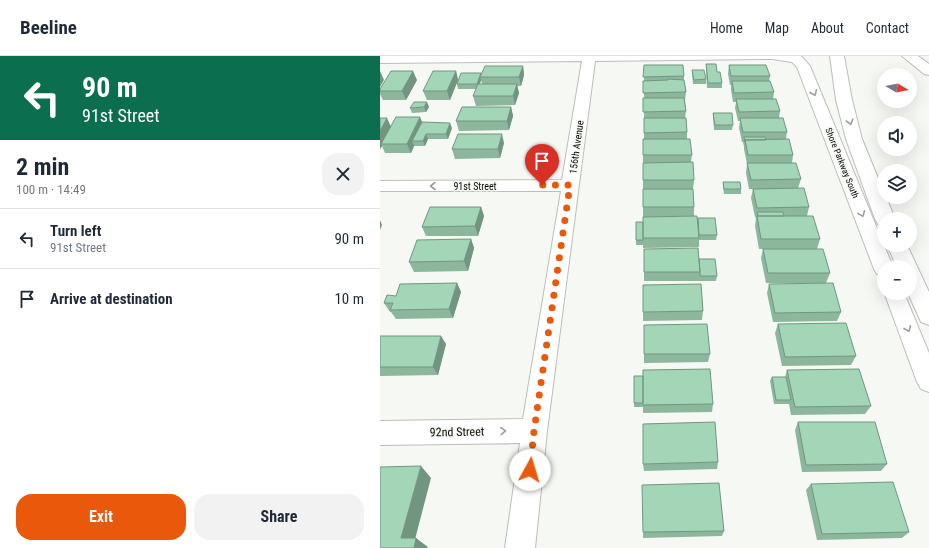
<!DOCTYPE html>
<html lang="en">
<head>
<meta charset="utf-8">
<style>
  body { margin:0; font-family:"Roboto Condensed",sans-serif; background:#f2f2f3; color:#1f2937; height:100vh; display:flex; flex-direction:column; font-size:15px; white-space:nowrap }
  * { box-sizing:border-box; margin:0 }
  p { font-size:13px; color:#747a83 }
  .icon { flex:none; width:22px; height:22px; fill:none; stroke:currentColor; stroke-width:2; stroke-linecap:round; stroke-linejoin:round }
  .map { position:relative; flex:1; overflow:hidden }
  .details { display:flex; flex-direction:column; background:#fff; width:380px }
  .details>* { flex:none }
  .top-card { background:#0b6e4f; color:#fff; overflow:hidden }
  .needle { width:26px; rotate:100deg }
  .controls { position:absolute; left:497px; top:12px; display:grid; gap:8px }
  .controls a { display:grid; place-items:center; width:40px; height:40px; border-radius:50%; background:#fff; box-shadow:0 4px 16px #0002; font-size:20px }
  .pin { position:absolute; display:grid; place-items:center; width:34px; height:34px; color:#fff; margin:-41px -17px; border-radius:50% 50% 50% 0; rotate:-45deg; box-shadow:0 0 4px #0007 }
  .pin .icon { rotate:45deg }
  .me { position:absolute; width:44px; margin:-22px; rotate:6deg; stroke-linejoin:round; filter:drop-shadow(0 0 3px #0008) }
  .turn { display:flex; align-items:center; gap:14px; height:84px; padding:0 16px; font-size:18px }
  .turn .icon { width:52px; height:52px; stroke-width:2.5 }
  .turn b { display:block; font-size:28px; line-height:34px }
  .round { display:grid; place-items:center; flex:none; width:42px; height:42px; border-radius:16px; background:#f2f2f3 }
  .head { display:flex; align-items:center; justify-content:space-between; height:68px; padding:0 16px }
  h1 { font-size:24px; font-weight:700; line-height:30px }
  .action { display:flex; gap:8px; margin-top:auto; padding:8px 16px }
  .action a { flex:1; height:46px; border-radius:16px; background:#ea580c; color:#fff; font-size:16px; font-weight:700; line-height:46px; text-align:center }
  .action a+a { background:#f2f2f3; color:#1f2937 }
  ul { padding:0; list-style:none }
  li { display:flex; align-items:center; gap:12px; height:60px; padding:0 16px; border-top:1px solid #e0e1e3 }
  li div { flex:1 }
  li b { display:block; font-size:15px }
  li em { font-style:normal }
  header { display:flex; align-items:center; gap:24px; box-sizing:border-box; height:56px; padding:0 20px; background:#fff; border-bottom:1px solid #e0e1e3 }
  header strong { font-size:19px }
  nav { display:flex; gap:22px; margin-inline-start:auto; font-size:14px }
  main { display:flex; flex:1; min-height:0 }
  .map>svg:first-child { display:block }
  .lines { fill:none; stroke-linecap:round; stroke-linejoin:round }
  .minor-casing { stroke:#bbbeb8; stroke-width:2 }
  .motorway-casing { stroke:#bbbeb8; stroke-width:2 }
  .minor { fill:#fff; fill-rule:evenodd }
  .motorway { fill:#fff; fill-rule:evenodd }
  .wall { fill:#8cb79d; fill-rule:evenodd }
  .shaded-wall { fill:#729580 }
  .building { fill:#a3d5b7; stroke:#729580 }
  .oneway { stroke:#9d9e9d }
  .route { stroke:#ea580c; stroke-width:7; stroke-dasharray:0 12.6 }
  .labels { text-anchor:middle; stroke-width:3; stroke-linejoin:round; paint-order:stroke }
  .far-street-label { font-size:9px; fill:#0b0c0a; stroke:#f6f9f3 }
  .street-label { font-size:10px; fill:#0b0c0a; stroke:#f6f9f3 }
  .near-street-label { font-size:12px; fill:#0b0c0a; stroke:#f6f9f3 }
</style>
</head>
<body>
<header>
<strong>Beeline</strong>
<nav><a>Home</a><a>Map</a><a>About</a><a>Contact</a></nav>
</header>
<main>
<section class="details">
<div class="top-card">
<div class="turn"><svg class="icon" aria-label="left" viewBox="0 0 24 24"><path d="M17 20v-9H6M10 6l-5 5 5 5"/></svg><div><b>90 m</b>91st Street</div></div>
</div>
<div class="head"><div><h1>2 min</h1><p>100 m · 14:49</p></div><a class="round"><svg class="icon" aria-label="close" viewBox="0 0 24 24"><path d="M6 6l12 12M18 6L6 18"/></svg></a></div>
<ul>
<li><svg class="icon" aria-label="left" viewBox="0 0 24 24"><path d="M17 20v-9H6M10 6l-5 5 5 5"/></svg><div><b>Turn left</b><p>91st Street</p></div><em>90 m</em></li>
<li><svg class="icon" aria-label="arrive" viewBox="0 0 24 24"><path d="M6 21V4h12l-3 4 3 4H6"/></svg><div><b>Arrive at destination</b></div><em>10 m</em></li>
</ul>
<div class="action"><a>Exit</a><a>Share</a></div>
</section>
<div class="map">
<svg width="549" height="492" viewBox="0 0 549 492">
  <rect width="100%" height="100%" fill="#f6f9f3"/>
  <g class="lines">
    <g class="minor-casing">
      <path id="minor" d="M0 0H421L430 10 513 211H504V220L497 218 494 213 417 11 412 6 392 3 215 5 167 375 155 492H125L140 387 0 389V365L143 363 181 135H0V125L182 124 202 5 0 7Z
        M504 236 524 237 549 297V336L541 333 537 326Z"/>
    </g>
    <g class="motorway-casing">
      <path id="motorway" d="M450 0H464L472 44 482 83 504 137V141H506L515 163H504V169L498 168 495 163 466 83 456 44Z
        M522 0H538L549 8V19L544 18Z
        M507 189H527L549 236V269L541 266 528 237H530V211H517Z"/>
    </g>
    <use href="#minor" class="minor"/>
    <use href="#motorway" class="motorway"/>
  </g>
  <path class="wall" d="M326 8 337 16 342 27V32H327L326 13Z
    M264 9 304 20V24L306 36 305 45 306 55 305 62 307 76V83L312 99 311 106 314 124 313 133 314 151V160L318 162 337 179 336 184H319V191L263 192V189H256V166H263L313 160 263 161V83H264Z
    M349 9 390 20 389 25 394 36 393 43 400 55 399 62 407 76 406 83 413 99 412 107 421 123 418 132 429 151 427 160 440 183 437 193H379L375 170 376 162 375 161 371 142 373 133H369L366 117 367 108 364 93V91L363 86H362L359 72 360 65H358L355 52 356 46H353L351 34V29H350L348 18Z
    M143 10 144 19 141 30H137L139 37 135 49 96 50 93 40 96 33H78L77 28 101 19ZM101 24 102 28H100Z
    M312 14 326 23V28H313L312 18Z
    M76 15 78 24 70 44H47L43 35Z
    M37 24 26 44H3L0 38V33Z
    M49 51 46 56 32 57 30 52Z
    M131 51 133 60 129 74 79 75 76 65Z
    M333 57 353 69 352 74H334L333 62Z
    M0 62 11 70 42 66 72 72 68 83H48L45 90H34L31 97H5L2 90 0 93Z
    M124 87 120 102 75 103 72 93Z
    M343 126 361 133V138H344L343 131Z
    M101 151 104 160 98 180H46L42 171Z
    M91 183 94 192 88 215 34 216 29 206Z
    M383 193 450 217 446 227H386L381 202Z
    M319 203 337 220 336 225H264V216Z
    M77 227 81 236 73 262 16 263 11 256H10L4 247 16 240Z
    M389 228 461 256 457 265 393 266 387 237Z
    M323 255 322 264 263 265V256Z
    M398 268 476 300 471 309 402 310 395 277Z
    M0 280 66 288 58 319 0 320Z
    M264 298H330L328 306 264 307Z
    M407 314 491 350 485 358 411 359 409 348H394L390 325 392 321H405Z
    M254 347 333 348 332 356 263 357V351H254Z
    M418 366 507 408 501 415 422 416 415 374Z
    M338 406 337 413 264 415 263 408Z
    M431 428 529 476 522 482 437 484 426 434Z
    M344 475 342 480 263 482V476Z"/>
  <path class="shaded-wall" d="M143 10 144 19 141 30 139 21Z
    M0 15 4 24 0 31Z
    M33 15 37 24 26 44 22 35Z
    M76 15 78 24 70 44 67 35Z
    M101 17 102 21H100L101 24 98 33 97 28Z
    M137 28 139 37 135 49 133 40Z
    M47 46 49 51 46 56 44 51Z
    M131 51 133 60 129 74 127 65Z
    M40 61 44 70 32 85 34 90 31 97 27 88Z
    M7 62 11 71 1 88 2 90 0 93V75Z
    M70 67 72 72 68 83 66 78Z
    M46 78 48 83 45 90 43 85Z
    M122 78 124 87 120 102 118 93Z
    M101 151 104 160 98 180 95 170Z
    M0 164 2 169 0 174Z
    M91 183 94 192 88 215 84 205Z
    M77 227 81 236 73 262 69 253Z
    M61 280 66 288 58 319 53 311Z
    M41 410 51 422 33 491 21 482Z
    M36 482 48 491 47 492H34Z"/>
  <path class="building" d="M326 8H336L337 16H340L342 27H328Z
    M264 9H303L304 20 263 21Z
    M349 9H386L390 20H351Z
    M105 10H143L139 21H100Z
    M312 14H324L326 23 314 24Z
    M11 15H33L22 35H0V33Z
    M53 15H76L67 35H43Z
    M81 17H101L97 28H77Z
    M288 23 304 24 306 36 263 37V25L288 24Z
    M352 25H390L394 36 354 37Z
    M98 28H137L133 40H93Z
    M263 42H304L306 55 263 56Z
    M356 43H396L400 55 359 56Z
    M34 46H47L44 51 30 52Z
    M82 51H131L127 65H76Z
    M333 57H352L353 69H335Z
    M16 61H40L27 88H1Z
    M0 62H7L0 75Z
    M264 62H306L307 76 264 77Z
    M360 62H403L407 76H363Z
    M42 66 70 67 66 78H46L43 85H32Z
    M78 78H122L118 93H72Z
    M364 81H385L386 84H365V86Z
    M263 83H310L312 99H263Z
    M409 83 413 99H368L365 84Z
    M313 106 314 124H263V107Z
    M367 107H416L421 123 371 124Z
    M343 126H360L361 133H344Z
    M424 132 429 151 377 152 373 133Z
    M263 133H313L314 151H263Z
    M50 151H101L95 170 42 171Z
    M377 156H403L404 160H378Z
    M317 160 319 182H263V161Z
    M377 160H433L440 183H381Z
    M318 162H335L337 179H319Z
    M256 166H263V184H256Z
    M91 183 84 205 29 206 37 184Z
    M318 192 320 216H264V193Z
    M383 193H443L450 217H388Z
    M319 203H335L337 220H320V216Z
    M77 227 69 253 10 254 13 247H4L7 239 16 240 20 228Z
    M453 227 461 256 395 257 389 228Z
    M321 228 323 255 263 256V229Z
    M466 267 476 300 405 301 398 268Z
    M327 268 330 298H264V269Z
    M0 280H61L53 311H0Z
    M330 313 333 348 263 349V314Z
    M479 313 491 350 415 351 407 314Z
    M254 320H263V347H254Z
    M392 321H406L411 344H396Z
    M335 366 338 406 263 408V368Z
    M418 366H495L507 408 426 409Z
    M41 410 21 482H36L34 492H0V411Z
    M513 426 529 476 442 478 431 428Z
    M339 427 344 475 263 476 262 429Z"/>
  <defs><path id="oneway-chevron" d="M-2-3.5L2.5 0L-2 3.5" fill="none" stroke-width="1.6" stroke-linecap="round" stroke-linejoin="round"/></defs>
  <g class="oneway">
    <use href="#oneway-chevron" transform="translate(434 37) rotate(68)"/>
    <use href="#oneway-chevron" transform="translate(470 66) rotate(75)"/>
    <use href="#oneway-chevron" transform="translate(53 130) rotate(180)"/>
    <use href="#oneway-chevron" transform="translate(482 158) rotate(68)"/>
    <use href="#oneway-chevron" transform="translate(528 273) rotate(68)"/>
    <use href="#oneway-chevron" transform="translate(123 375) rotate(-1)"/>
  </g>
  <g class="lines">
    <path class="route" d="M150 414 154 375 190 129H162"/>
  </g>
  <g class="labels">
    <g class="far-street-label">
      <text transform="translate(462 107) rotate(68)" y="3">Shore Parkway South</text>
    </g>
    <g class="street-label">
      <text transform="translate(196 91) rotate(-82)" y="4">156th Avenue</text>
      <text x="95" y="134">91st Street</text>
    </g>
    <g class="near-street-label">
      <text transform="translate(77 376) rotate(-1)" y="4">92nd Street</text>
    </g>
  </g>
</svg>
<div class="controls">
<a><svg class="needle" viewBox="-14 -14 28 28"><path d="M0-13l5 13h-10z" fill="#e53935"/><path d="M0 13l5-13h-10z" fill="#747a83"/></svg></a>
<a><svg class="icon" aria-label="sound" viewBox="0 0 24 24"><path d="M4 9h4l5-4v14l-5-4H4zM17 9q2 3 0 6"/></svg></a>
<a><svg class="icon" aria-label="layers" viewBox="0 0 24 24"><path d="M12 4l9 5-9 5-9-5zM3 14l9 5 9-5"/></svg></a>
<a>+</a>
<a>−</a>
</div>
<div class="pin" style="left:162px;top:129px;background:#d93025"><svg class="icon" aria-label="arrive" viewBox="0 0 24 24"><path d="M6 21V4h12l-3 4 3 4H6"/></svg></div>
<svg class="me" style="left:150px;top:414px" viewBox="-20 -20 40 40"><circle r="19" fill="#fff"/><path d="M0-13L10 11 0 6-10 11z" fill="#ea580c"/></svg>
</div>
</main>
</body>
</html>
